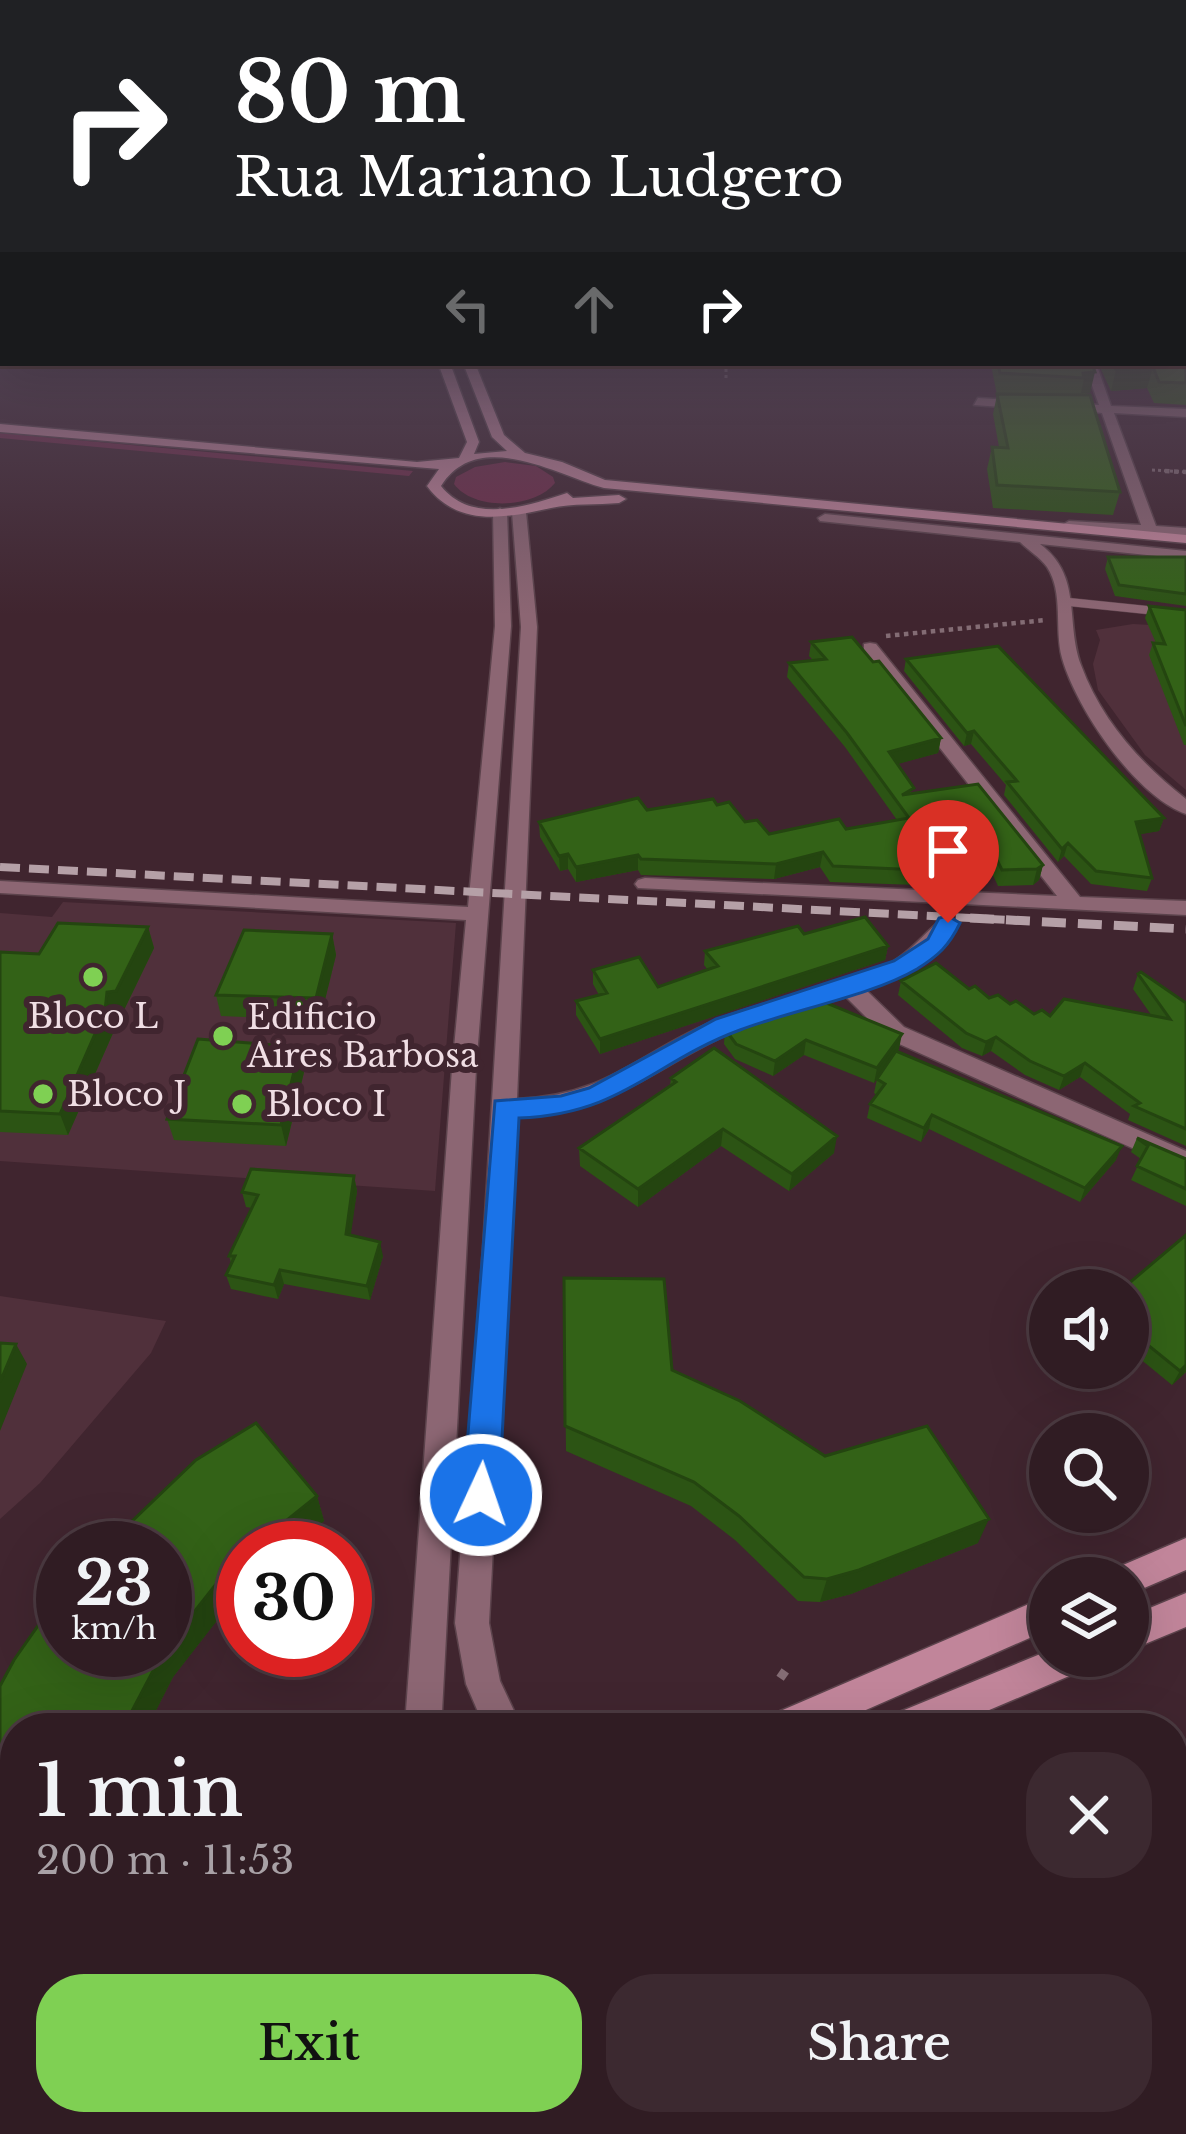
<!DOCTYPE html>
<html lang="en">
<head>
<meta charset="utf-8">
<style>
  body { margin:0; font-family:"Libre Baskerville",serif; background:#3c2930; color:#f1f3f6; height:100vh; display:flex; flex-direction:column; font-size:45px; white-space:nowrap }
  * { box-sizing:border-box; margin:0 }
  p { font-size:39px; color:#a8a1a6 }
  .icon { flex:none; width:66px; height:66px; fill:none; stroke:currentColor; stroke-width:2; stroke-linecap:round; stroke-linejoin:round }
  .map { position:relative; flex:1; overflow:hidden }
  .side { position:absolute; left:0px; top:1713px; width:1188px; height:423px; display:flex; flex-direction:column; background:#301c23; border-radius:48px 48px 0 0; box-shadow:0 12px 48px #0002,0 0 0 3px #4b3a41 }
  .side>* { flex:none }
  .guide { position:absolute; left:0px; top:0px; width:1188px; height:366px; box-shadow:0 12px 48px #0002,0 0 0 3px #4b3a41; background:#202124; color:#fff; overflow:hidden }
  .tools { position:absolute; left:1029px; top:1269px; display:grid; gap:24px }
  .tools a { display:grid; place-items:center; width:120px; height:120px; border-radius:50%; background:#301c23; box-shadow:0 12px 48px #0002,0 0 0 3px #4b3a41; font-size:60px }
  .speed { position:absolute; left:36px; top:1521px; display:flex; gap:24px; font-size:60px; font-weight:700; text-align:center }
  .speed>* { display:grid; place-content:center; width:156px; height:156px; border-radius:50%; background:#301c23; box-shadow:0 12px 48px #0002,0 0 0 3px #4b3a41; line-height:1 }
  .speed small { font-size:30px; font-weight:400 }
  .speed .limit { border:18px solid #d22; background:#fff; color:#111 }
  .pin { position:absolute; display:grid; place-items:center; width:102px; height:102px; color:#fff; margin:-123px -51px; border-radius:50% 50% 50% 0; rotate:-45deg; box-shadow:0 0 12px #0007 }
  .pin .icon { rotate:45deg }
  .me { position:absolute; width:132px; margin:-66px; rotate:3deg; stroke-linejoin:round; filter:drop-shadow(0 0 9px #0008) }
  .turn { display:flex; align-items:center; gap:42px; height:252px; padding:0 36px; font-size:54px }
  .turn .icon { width:156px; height:156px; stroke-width:2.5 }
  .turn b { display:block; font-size:84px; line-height:102px }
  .lanes { display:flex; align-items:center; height:114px; padding:0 36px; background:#0003; justify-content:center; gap:60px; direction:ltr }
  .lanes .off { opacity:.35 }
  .round { display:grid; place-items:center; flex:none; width:126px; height:126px; border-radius:48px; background:#3c2930 }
  .headline { display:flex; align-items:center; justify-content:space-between; height:204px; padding:0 36px }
  h1 { font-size:72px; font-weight:600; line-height:90px }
  .primary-button { display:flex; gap:24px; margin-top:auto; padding:24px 36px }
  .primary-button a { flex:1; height:138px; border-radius:48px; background:#7fd053; color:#111; font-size:48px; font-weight:600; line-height:138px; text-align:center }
  .primary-button a+a { background:#3c2930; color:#f1f3f6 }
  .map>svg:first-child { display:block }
  .built { fill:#50303b }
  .green { fill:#702d49 }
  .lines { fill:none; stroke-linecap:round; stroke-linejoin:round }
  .lane-casing { stroke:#5c434c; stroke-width:9 }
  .street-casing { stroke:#5c434c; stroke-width:3 }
  .secondary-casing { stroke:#5c434c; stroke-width:3 }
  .path-far2 { stroke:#836c74; stroke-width:3; stroke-dasharray:3 3; stroke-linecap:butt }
  .path-far1 { stroke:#836c74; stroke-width:4.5; stroke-dasharray:4.5 4.5; stroke-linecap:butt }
  .path { stroke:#836c74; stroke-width:9; stroke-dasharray:9 9; stroke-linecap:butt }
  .lane { stroke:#8c6673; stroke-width:8 }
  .street { fill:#8c6673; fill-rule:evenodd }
  .secondary { fill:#c1859a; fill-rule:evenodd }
  .rail-far1 { stroke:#b5a0a7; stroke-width:8; stroke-dasharray:20 9; stroke-linecap:butt }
  .rail { stroke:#b5a0a7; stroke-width:9; stroke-dasharray:24 12; stroke-linecap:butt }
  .wall { fill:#2c5414 }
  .shaded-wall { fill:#244510 }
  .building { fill:#336217; stroke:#244510; stroke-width:3 }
  .route { fill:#1a73e8; stroke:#114b97; stroke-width:3 }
  .poi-dot { fill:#7fd053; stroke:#40252f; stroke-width:4.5 }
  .labels { text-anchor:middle; stroke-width:12; stroke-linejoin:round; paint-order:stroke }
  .poi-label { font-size:33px; fill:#f0dee4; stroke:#40252f; text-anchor:start }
</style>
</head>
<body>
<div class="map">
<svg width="1186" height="2134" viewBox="0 0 1186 2134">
  <rect width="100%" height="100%" fill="#40252f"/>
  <path class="built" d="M1133 624 1186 627V790L1145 755 1098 690 1093 664 1100 640 1096 630Z
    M63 902 456 923 435 1191 0 1161V913L52 917Z
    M0 1296 166 1321 151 1353 40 1483 0 1519Z"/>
  <path class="green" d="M0 433 413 471 409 476 0 438Z
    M505 462 536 466 553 477 555 483C534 509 474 511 454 484L456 477 475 467Z
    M417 2121H546C504 2134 457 2134 417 2121Z"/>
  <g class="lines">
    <g class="lane-casing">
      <path id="lane" d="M1069 602 1186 614"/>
    </g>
    <g class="street-casing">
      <path id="street" d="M1084 363H1096L1111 406 1186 409V417L1114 413 1156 526 1186 528V536L1069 529 1062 525 1069 521 1141 525 1102 413 1057 407 1063 403 1099 405Z
        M978 398 1028 401 1034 405 1028 409 974 405Z
        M500 508 507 512 511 626 476 1069 442 1712 435 1728H399L406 1711 452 1069 466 920 0 893V881L468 907 495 626 493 512Z
        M519 508 526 512 537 627 517 1099C612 1095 639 1051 719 1019 776 996 838 990 892 962 914 950 933 922 948 916L959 923C934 958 905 976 866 990L904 1027 1186 1151V1172L888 1039 846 997C804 1009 761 1018 722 1037 644 1075 609 1113 516 1117L489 1623 500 1681 522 1728H485L466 1684 455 1623 483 1248 521 627 512 512Z
        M825 514 1186 551V559L1040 544C1083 576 1065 621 1081 665 1101 720 1141 764 1186 799V814C1135 796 1076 708 1062 658 1054 629 1064 593 1047 567 1040 557 1029 551 1020 542L820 521 818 518Z
        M870 643 876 644 1080 897 1186 901V915L638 888 635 884 638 880 645 878 1057 896 864 652V644Z
        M1186 1776V1812L1173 1818V1780Z
        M0 2038 15 2039V2081L0 2080Z
        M722 2121H771L777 2134H727Z
        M791 2121H833L830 2134H786Z"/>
    </g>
    <g class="secondary-casing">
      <path id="secondary" d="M0 336H3V342H0Z
        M438 363H450L479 442 474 454 507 451 492 437 463 363H475L504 435 525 453 562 462 605 480 1186 535V543L604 488C557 475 478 427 441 486 472 525 527 506 567 493L573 498 619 495 626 499 619 503C597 505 573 503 551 508 506 518 458 528 427 486L439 469 0 432V424L417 462 459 458 467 442Z
        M1186 1538V1570L1128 1595V1578H1112L1116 1568Z
        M1186 1593V1627L1128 1651V1617Z
        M1050 1595V1629L825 1728H766L771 1715Z
        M1050 1650V1656H1093L1088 1668 947 1728H887L892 1715Z
        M339 2121H390L396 2134H344Z
        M567 2121H620L615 2134H561Z"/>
    </g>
    <path class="path-far2" d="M726 363V380
      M1152 470 1186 472"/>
    <path class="path-far1" d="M1165 471 1186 472
      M886 636 1046 620"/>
    <path class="path" d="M779 1672 789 1679"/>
    <use href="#lane" class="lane"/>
    <use href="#street" class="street"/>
    <use href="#secondary" class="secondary"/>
    <path class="rail-far1" d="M0 867 1027 921"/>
    <path class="rail" d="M970 918 1186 929"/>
  </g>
  <path class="wall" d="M1186 316V405L1154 403 1147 388 1111 391 1098 363H1185Z
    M988 363H1092L1090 393 1080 395 1120 492 1113 515 993 508 987 469 992 447H999L993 414 997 395 991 365Z
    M1108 557H1186V606L1115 596 1105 569Z
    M1149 606 1186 610V745H1184L1149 655 1153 643H1156L1145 618Z
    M811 642 941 738 938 753 897 764 912 794 1043 865 1039 880 1033 885 998 886 991 871 917 885 830 882 820 867 774 879 641 875 638 870 576 882 568 869 560 871 540 837 539 822 717 805 769 834 846 829 897 820 845 747 787 677 789 663 813 660 809 656Z
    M906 659 1164 818 1159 831 1139 834 1152 878 1147 891 1091 884 1064 856 1058 862 1004 795 1006 785 971 744 964 746 904 671Z
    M148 927 154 948 123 1012 114 1013 113 1033 68 1135 0 1132V952L39 954Z
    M332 934 336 955 320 1020 221 1016 216 995Z
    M804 934 888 946 885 960 600 1054 576 1015V1001L599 995 593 984V970L658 987 708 970 704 965 705 951Z
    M1138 974 1186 1003V1146L1128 1120 1130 1114 1080 1077 1059 1090 1025 1075 991 1051 982 1056 962 1048 898 995 901 981 969 989 1034 1014 1152 1016 1133 989Z
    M725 1029 899 1049 897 1051 1116 1160 1080 1202 929 1129 921 1142 867 1118 870 1104 877 1095 874 1093 877 1079 884 1069 874 1083 804 1055 773 1076 735 1059 724 1044Z
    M305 1068 286 1146 174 1140 167 1119Z
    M671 1078 834 1153 789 1191 721 1146 638 1207 580 1166 579 1148 670 1086Z
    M1137 1138 1186 1159V1206L1131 1180 1141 1159 1131 1152Z
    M354 1176 357 1191 350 1235 383 1256 370 1300 284 1284 278 1299 231 1289 226 1275 231 1263 229 1256 252 1208 246 1207 242 1192Z
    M1186 1235V1372L1172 1385 1128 1349V1344L1137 1330 1128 1322V1290Z
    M564 1278 672 1370 978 1543 851 1594 820 1602 798 1601 735 1540 691 1506 566 1451Z
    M317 1496 324 1521 291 1548H243V1587L173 1677 147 1728H15V1971L0 1969V1686Z
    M1186 1836V2055L1173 2032V1841Z
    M876 2121H1018L1017 2134H902Z"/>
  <path class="shaded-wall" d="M1153 367 1147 388 1111 391 1116 370Z
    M1095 372 1090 393H1081L1084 378 1083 373Z
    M974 731 971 744 964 746 967 733Z
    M941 738 938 753 887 767 889 752Z
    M1164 818 1159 831 1131 836 1136 822Z
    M1068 843 1064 856 1058 862 1062 849Z
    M823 852 820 867 774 879 776 864Z
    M568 854V869L560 871 559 856Z
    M638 855V870L576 882V867Z
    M995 856 991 871 917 885 920 870Z
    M1043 865 1039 880 1033 885 1037 869Z
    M148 927 154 948 123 1012 114 1013 113 1033 68 1135 60 1114 107 992Z
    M332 934 336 955 320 1020 316 998Z
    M888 946 885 960 600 1054V1039Z
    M902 1034 899 1049 874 1083 877 1068Z
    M996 1037 991 1051 982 1056 986 1042Z
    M806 1040 804 1055 773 1076 775 1061Z
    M300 1047 305 1068 286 1146 281 1125Z
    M1085 1063 1080 1077 1059 1090 1064 1076Z
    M932 1115 929 1129 921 1142 924 1128Z
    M723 1129 721 1146 638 1207V1189Z
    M837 1136 834 1153 789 1191 792 1174Z
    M1122 1146 1116 1160 1080 1202 1085 1188Z
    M354 1176 357 1191 349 1248 346 1234Z
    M380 1242 383 1256 370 1300 367 1286Z
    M280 1270 284 1284 278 1299 274 1285Z
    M16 1344 27 1364 0 1431V1382Z
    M1186 1365V1372L1172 1385 1180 1371Z
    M317 1496 324 1521 291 1548H252Z
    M989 1519 978 1543 851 1594 820 1602 827 1579Z
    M243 1556V1587L173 1677 147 1728H123L161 1655 231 1565Z"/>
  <path class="building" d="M1185 316 1186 383 1159 382 1153 367 1116 370 1113 363H1185Z
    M998 363H1092L1095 372 1083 373 1084 378 1000 373Z
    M997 394 1090 395 1120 492 997 485 992 447 1008 448Z
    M1108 557H1186V594L1119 585Z
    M1149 606 1186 610V726L1153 643 1165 644Z
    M852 637 873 662 879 661 941 738 889 752 914 788 902 795 978 784 1043 865 1037 869 1002 870 995 856 920 870 833 866 823 852 776 864 641 859 638 855 576 867 568 854 559 856 539 822 638 798 647 810 713 799 717 805 729 802 745 822 757 820 769 834 839 819 846 829 909 818 847 733 789 663 826 659 811 642Z
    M998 646 1164 818 1136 822 1152 878 1096 871 1068 843 1062 849 1007 782 1017 781 974 731 967 733 906 659Z
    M865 917 888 946 600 1039 576 1001 607 993 593 970 639 957 658 987 718 966 705 951 798 926 804 934Z
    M58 923 148 927 116 991 107 992 105 1011 60 1114 0 1111V952L39 954Z
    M244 930 332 934 316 998 216 995Z
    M936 963 969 989 975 986 989 998 998 995 1010 1004 1016 1001 1034 1014 1042 1010 1050 1016 1064 999 1170 1019 1138 974 1141 972 1186 1003V1129L1134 1106 1140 1103 1085 1063 1064 1076 1030 1061 996 1037 986 1042 966 1033 901 981Z
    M812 997 902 1034 877 1068 806 1040 775 1061 736 1044 725 1029 755 1014Z
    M198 1039 300 1047 281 1125 167 1119Z
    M714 1048 837 1136 792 1174 723 1129 638 1189 579 1148 676 1082 671 1078Z
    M896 1051 1122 1146 1085 1188 932 1115 924 1128 870 1104 885 1084 877 1079Z
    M1137 1138 1186 1159V1189L1137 1166 1148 1146Z
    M251 1169 354 1176 346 1234 380 1242 367 1286 280 1270 274 1285 226 1275 235 1256H229L258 1195 242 1192Z
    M1186 1235V1365L1180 1371 1133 1333 1148 1319 1128 1303V1290H1121Z
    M564 1278 664 1279 672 1370 740 1401 825 1456 927 1426 989 1519 859 1570 827 1579 804 1577 739 1516 694 1482 565 1426Z
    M0 1343 16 1344 0 1382Z
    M256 1423 317 1496 252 1548H243V1556L231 1565 165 1649V1548H104L196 1460Z
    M63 1590V1650H164L123 1728H15V1958L0 1956V1686L14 1660Z
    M1186 1836V2005L1173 1982V1841Z
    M900 2121H1018L1017 2134H928Z"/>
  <linearGradient id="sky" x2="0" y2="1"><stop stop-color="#23141a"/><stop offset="0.51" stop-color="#534658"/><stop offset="1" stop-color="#534658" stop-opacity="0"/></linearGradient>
  <rect width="1186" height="615" fill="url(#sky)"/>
  <path class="route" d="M948 916 960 923C949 946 938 956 917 969 871 996 792 1010 740 1030 653 1062 623 1114 519 1118L499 1495 493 1506 481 1511 468 1506 463 1495 495 1101 561 1096 589 1088 716 1019 894 961 928 939 939 918Z"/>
  <g class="poi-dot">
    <circle cx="93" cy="977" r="12"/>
    <circle cx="223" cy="1036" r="12"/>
    <circle cx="43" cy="1094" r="12"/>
    <circle cx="242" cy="1104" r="12"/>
  </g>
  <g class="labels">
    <g class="poi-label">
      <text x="93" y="1028" text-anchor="middle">Bloco L</text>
      <text x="247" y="1029">Edificio<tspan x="247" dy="38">Aires Barbosa</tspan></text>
      <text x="67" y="1106">Bloco J</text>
      <text x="266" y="1116">Bloco I</text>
    </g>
  </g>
</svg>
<div class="tools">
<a><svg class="icon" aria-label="sound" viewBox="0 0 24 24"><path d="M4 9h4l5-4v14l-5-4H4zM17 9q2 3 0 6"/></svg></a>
<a><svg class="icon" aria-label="search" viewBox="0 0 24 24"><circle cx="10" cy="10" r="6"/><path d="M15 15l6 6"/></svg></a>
<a><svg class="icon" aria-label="layers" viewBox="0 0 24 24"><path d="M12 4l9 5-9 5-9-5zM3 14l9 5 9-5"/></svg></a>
</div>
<div class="speed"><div>23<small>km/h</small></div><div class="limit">30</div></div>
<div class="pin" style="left:948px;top:923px;background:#d93025"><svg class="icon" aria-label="arrive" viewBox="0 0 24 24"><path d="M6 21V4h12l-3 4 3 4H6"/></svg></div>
<svg class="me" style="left:481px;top:1495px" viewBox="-20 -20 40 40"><circle r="17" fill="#1a73e8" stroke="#fff" stroke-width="3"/><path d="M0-11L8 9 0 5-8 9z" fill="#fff"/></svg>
<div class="guide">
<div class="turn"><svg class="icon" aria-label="right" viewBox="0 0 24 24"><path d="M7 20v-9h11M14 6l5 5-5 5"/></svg><div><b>80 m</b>Rua Mariano Ludgero</div></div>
<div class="lanes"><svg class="icon off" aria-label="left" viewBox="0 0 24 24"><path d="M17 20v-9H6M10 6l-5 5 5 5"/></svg><svg class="icon off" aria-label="ahead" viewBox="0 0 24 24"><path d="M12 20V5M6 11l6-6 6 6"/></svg><svg class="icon" aria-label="right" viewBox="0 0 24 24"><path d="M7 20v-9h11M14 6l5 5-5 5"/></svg></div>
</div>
<section class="side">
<div class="headline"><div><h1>1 min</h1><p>200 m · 11:53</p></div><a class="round"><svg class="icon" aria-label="close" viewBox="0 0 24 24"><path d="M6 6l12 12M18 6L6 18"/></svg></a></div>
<div class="primary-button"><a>Exit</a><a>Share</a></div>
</section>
</div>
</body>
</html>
